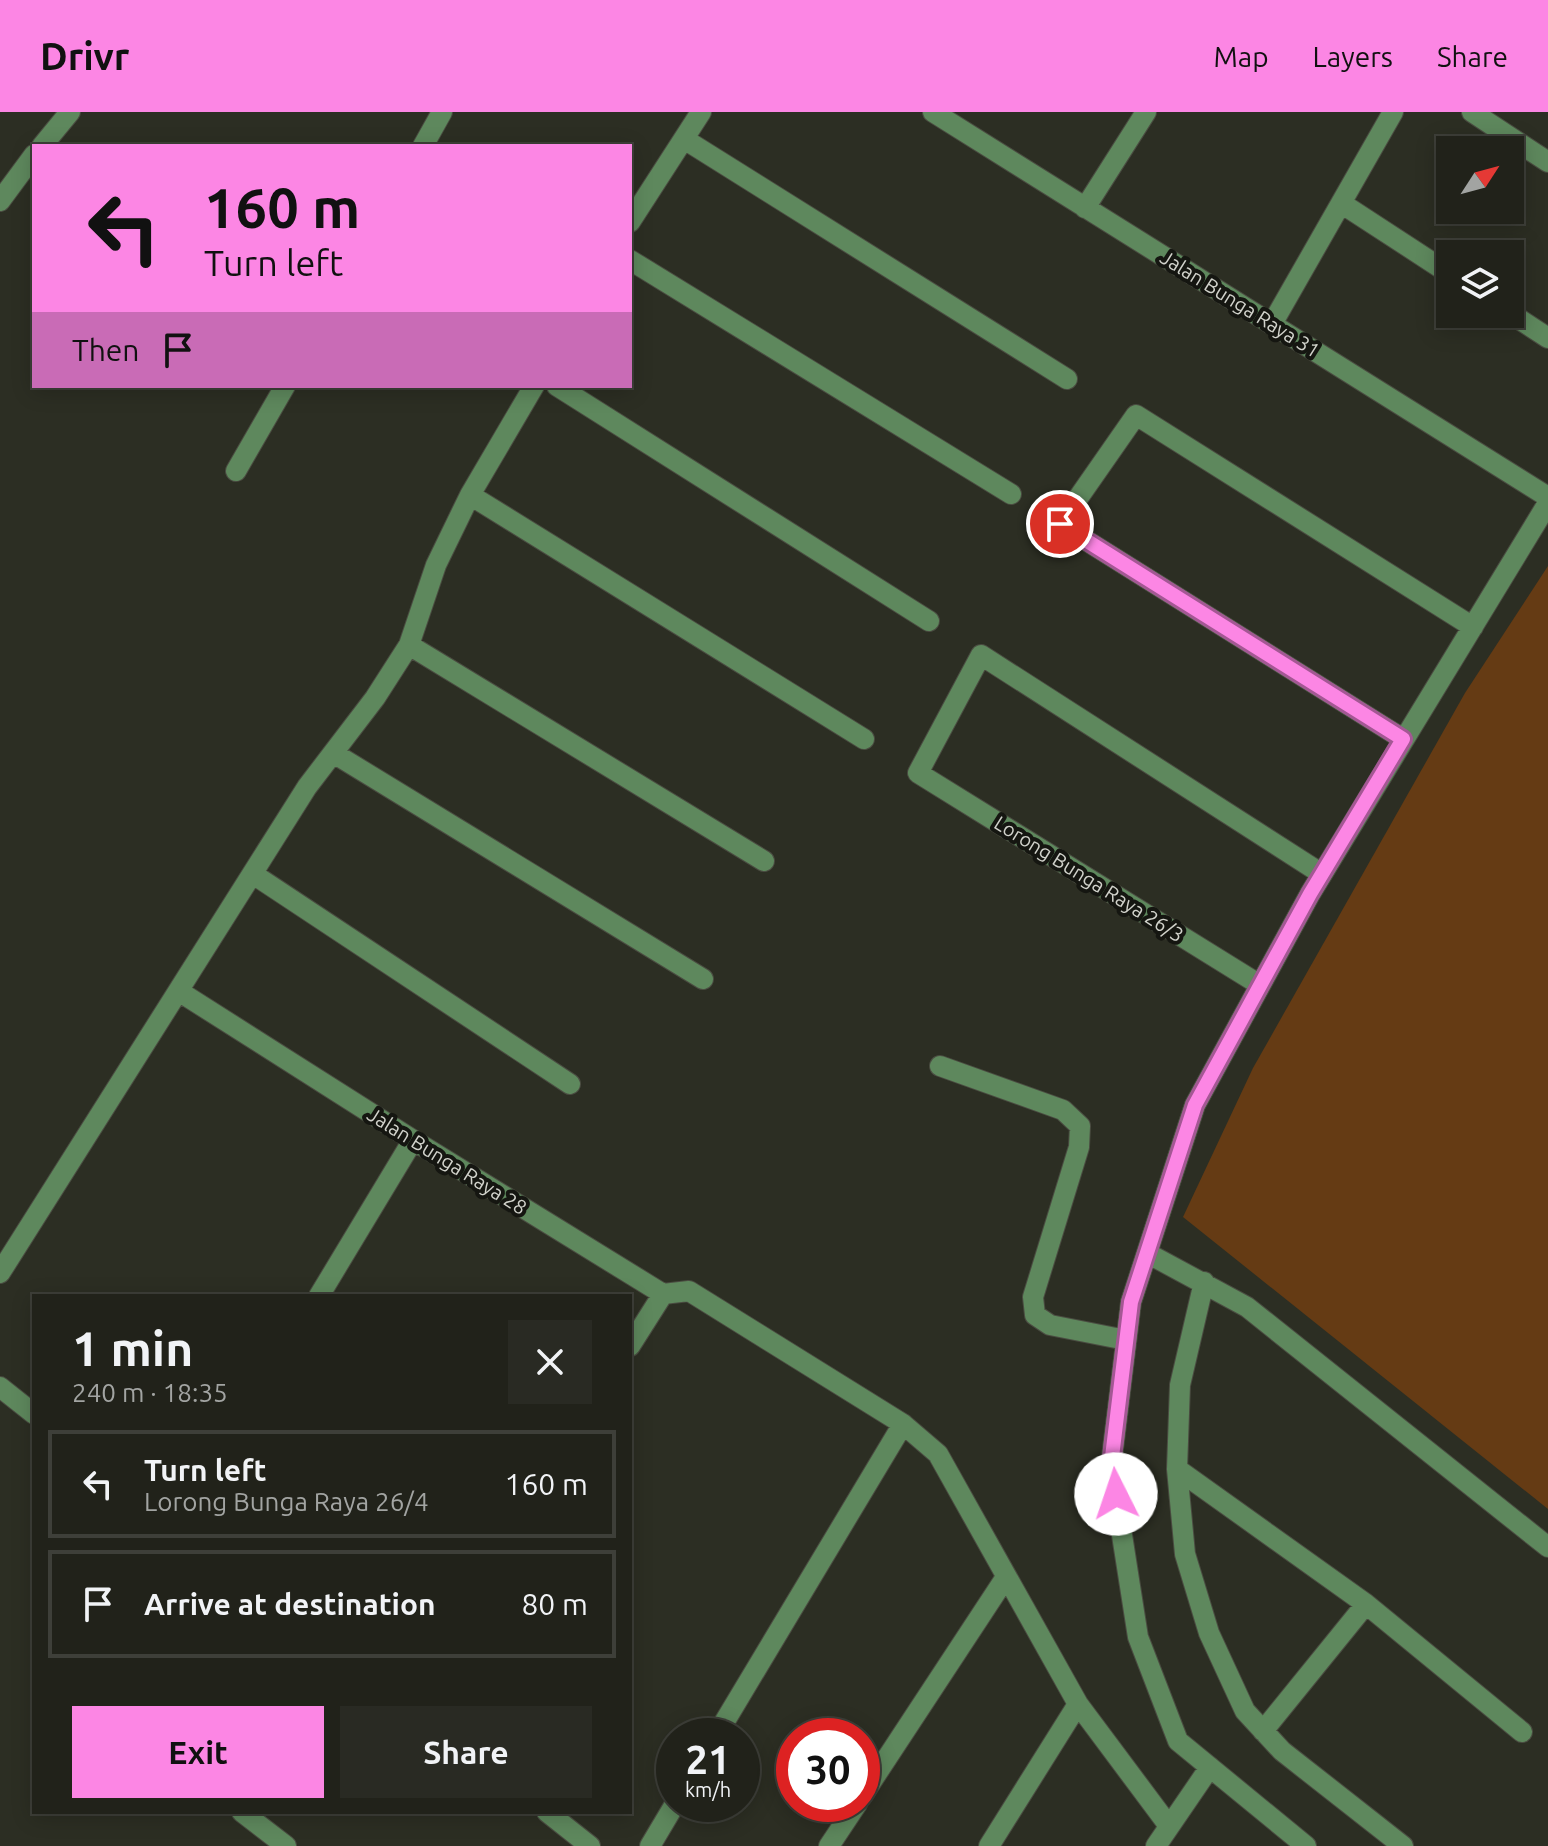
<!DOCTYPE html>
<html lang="en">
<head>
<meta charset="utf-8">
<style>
  body { margin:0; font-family:Ubuntu,sans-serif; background:#292a23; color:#f1f3f6; height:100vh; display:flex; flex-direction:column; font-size:30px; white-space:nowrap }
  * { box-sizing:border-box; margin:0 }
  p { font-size:26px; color:#a2a4a2 }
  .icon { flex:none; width:44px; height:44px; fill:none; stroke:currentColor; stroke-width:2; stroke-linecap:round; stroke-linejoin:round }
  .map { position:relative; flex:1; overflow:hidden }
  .drawer { position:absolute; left:32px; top:1182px; width:600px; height:520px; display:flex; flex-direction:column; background:#21221a; border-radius:0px; box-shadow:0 4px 20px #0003,0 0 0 2px #3e3f39 }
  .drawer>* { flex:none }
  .banner { position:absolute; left:32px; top:32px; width:600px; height:244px; border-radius:0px; box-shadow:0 4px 20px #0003,0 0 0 2px #3e3f39; background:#fc86e4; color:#111; overflow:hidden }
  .needle { width:52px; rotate:54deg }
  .tools { position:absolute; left:1436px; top:24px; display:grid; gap:16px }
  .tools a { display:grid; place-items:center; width:88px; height:88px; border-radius:0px; background:#21221a; box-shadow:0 4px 20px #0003,0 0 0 2px #3e3f39; font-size:40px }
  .speed { position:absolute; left:656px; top:1606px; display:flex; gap:16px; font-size:40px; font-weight:700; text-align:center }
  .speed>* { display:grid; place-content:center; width:104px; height:104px; border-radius:50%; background:#21221a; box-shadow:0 4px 20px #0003,0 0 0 2px #3e3f39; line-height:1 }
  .speed small { font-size:20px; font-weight:400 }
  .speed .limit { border:12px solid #d22; background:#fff; color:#111 }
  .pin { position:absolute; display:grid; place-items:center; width:68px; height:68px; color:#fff; margin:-34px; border:4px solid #fff; border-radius:50%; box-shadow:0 2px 8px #0007 }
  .me { position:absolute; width:88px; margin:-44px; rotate:356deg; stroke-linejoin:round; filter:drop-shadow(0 0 6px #0008) }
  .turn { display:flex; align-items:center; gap:28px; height:168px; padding:0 40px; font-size:36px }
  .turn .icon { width:104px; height:104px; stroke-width:2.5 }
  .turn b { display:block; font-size:56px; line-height:68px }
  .then { display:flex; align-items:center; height:76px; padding:0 40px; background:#0003; gap:16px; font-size:30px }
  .round { display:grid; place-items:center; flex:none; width:84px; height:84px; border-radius:0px; background:#292a23 }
  .head { display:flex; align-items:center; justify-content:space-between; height:136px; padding:0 40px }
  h1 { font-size:48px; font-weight:700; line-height:60px }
  .cta { display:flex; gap:16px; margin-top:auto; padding:16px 40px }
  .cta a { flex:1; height:92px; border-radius:0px; background:#fc86e4; color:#111; font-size:32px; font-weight:700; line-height:92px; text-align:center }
  .cta a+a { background:#292a23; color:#f1f3f6 }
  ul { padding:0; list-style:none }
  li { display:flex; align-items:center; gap:24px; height:108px; margin:0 16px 12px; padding:0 24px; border:4px solid #3e3f39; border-radius:0px }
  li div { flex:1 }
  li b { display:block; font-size:30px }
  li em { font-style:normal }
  header { display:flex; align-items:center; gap:48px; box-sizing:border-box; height:112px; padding:0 40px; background:#fc86e4; color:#111 }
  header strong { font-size:38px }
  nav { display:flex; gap:44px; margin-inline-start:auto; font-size:28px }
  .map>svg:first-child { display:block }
  .green { fill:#653b14 }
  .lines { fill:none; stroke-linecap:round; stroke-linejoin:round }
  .minor-casing { stroke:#4a4c41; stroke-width:22 }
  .minor { stroke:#5e885d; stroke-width:20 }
  .route-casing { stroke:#a45794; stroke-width:20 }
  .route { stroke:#fc86e4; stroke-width:14 }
  .labels { text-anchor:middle; stroke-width:8; stroke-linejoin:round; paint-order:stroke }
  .street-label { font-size:20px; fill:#d1d2cb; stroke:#151611 }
</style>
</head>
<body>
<header>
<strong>Drivr</strong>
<nav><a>Map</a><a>Layers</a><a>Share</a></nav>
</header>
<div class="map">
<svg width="1548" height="1734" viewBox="0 0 1548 1734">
  <rect width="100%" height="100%" fill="#2c2e23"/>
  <path class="green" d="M1548 454V1397L1183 1105 1253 956 1465 581Z"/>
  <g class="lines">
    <g class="minor-casing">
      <path id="minor" d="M933 0 1548 385
        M1472 0 1548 50
        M684 27 1067 267
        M42 34 70 0
        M423 34 442 0
        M0 89 34 43
        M1341 91 1450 162
        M1085 96 1146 0
        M630 110 701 0
        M630 148 1011 382
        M1510 201 1548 226
        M1272 212 1393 0
        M557 274 929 509
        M236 359 285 274
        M470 383 864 627
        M409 533 764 749
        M1403 627 1060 412 1136 303 1473 515
        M335 642 703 867
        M253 762 570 972
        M1260 873 918 661 981 543 1322 762
        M180 880 413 1028 663 1182
        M940 954 1063 998 1080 1014 1079 1035 1033 1185 1035 1203 1050 1213 1126 1228
        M1147 1141 1247 1195 1548 1435
        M0 1161 307 675 375 586 409 533 436 453 470 383 534 274
        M1204 1170 1180 1273 1177 1357 1185 1442 1209 1521 1245 1599 1282 1639 1403 1734
        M663 1182 689 1179 903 1312 938 1342 1078 1592 1169 1714
        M319 1184 413 1028
        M630 1234 663 1182
        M0 1275 34 1302
        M1177 1357 1366 1492 1522 1620
        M1263 1619 1366 1492
        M716 1624 903 1312
        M862 1684 1006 1465
        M242 1700 286 1734
        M547 1700 590 1734
        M650 1734 675 1692
        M829 1734 857 1692
        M989 1734 1078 1592
        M1156 1734 1210 1655
        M1306 1734 1178 1629 1138 1525 1111 1353 1131 1190 1195 993 1310 782 1548 391"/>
    </g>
    <use href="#minor" class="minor"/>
  </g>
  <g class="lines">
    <g class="route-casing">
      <path id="route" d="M1060 412 1403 627 1310 782 1195 993 1131 1190 1111 1353 1116 1382"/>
    </g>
    <use href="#route" class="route"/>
  </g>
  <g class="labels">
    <g class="street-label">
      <text transform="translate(1240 192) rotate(32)" y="7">Jalan Bunga Raya 31</text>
      <text transform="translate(1089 767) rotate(32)" y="7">Lorong Bunga Raya 26/3</text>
      <text transform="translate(447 1049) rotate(32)" y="7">Jalan Bunga Raya 28</text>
    </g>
  </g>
</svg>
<div class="tools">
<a><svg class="needle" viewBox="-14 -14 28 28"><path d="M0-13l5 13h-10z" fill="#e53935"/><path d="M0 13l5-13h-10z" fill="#a2a4a2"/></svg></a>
<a><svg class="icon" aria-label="layers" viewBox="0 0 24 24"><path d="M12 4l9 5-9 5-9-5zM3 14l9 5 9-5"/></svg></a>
</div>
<div class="speed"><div>21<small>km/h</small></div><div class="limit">30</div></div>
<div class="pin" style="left:1060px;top:412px;background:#d93025"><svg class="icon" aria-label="arrive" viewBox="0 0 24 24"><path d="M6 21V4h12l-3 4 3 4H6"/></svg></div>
<svg class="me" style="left:1116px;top:1382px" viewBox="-20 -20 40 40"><circle r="19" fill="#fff"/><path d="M0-13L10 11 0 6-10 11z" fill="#fc86e4"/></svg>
<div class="banner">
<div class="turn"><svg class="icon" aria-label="left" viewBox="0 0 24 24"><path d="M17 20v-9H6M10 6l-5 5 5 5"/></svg><div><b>160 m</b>Turn left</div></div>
<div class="then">Then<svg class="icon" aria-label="arrive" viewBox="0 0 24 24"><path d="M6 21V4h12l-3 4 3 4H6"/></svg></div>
</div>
<section class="drawer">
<div class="head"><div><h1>1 min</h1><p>240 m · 18:35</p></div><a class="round"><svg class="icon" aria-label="close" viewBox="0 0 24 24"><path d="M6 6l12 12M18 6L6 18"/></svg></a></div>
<ul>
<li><svg class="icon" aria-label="left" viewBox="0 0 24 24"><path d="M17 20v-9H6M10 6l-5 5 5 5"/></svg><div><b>Turn left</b><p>Lorong Bunga Raya 26/4</p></div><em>160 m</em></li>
<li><svg class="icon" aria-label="arrive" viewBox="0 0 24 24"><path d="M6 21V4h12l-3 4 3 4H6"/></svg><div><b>Arrive at destination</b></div><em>80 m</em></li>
</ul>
<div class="cta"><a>Exit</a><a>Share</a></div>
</section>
</div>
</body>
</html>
